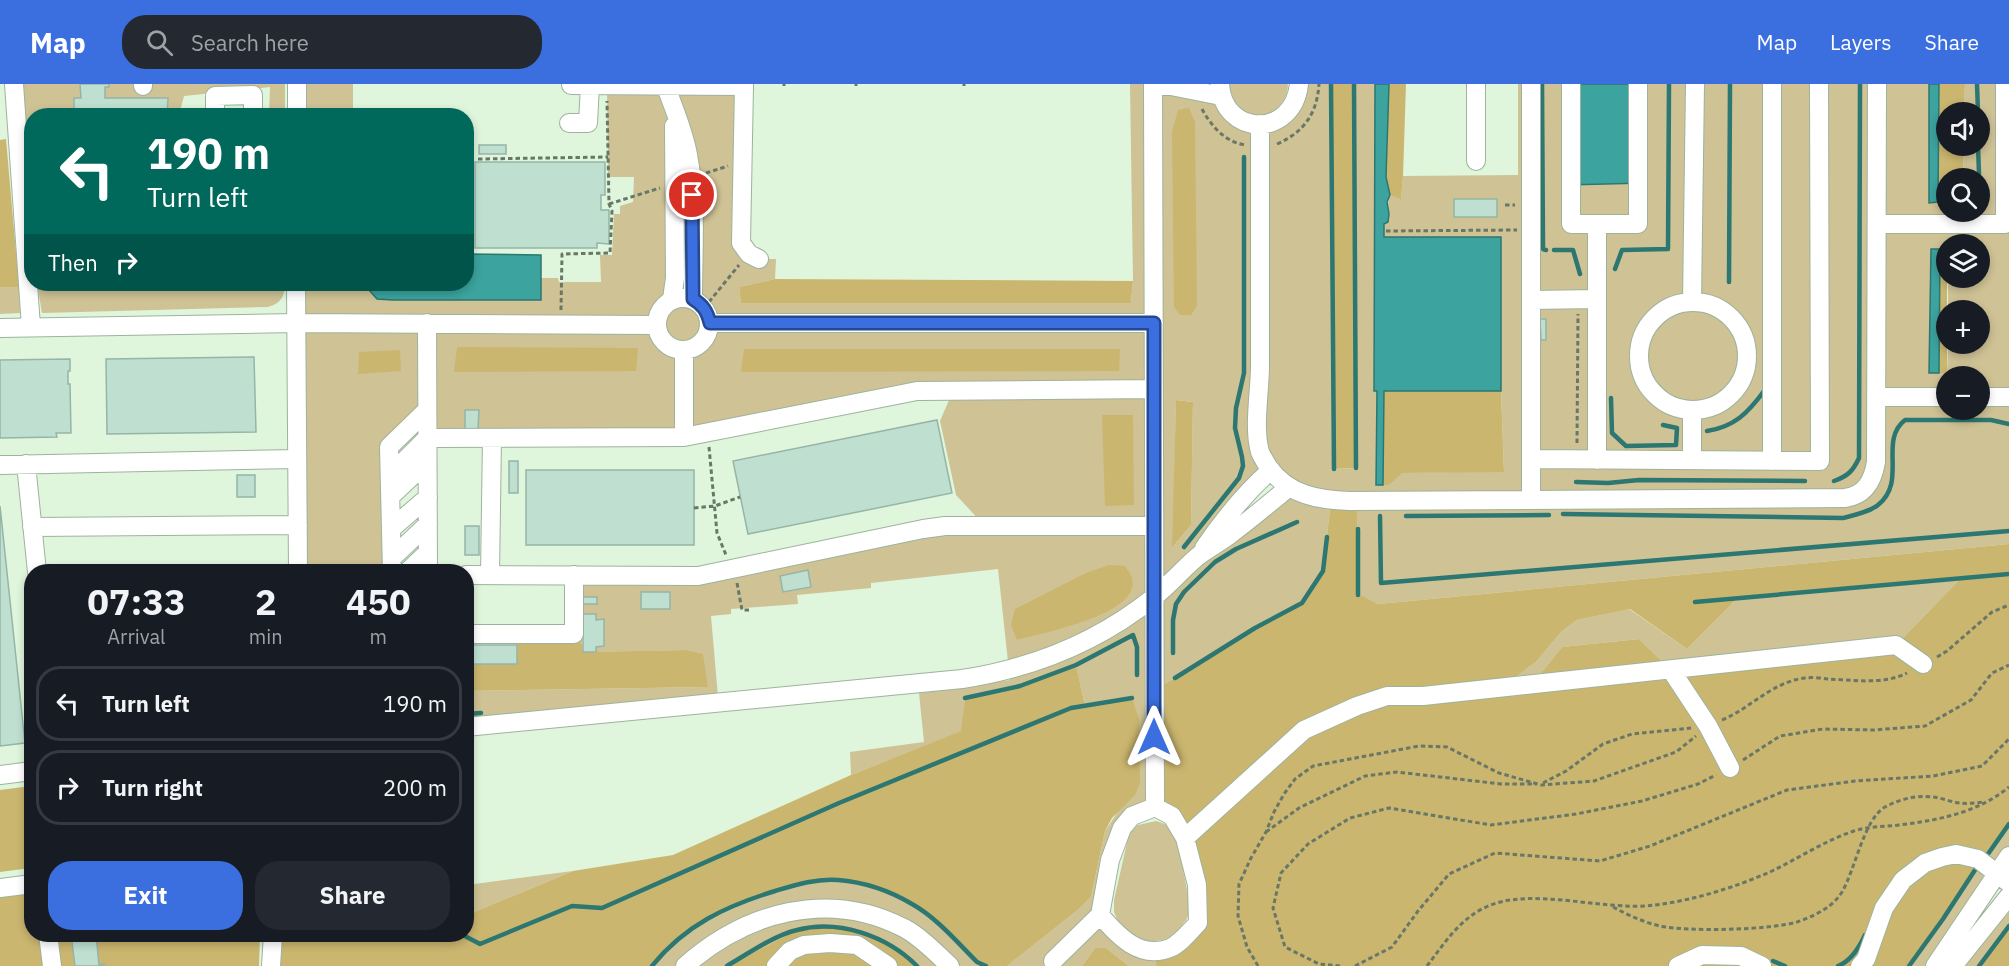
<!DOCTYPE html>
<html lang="en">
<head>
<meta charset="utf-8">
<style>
  body { margin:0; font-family:"IBM Plex Sans",sans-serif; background:#242831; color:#f1f3f6; height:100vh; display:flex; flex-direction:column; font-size:22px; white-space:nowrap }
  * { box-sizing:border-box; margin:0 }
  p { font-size:20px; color:#9ea1a6 }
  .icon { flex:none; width:33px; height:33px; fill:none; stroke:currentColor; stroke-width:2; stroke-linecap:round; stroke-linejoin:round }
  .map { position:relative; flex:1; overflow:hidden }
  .details { position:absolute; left:24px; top:480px; width:450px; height:378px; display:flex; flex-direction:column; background:#171b24; border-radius:24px; box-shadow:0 3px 9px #0003 }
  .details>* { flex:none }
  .banner { position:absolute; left:24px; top:24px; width:450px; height:183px; border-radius:24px; box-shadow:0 3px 9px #0003; background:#00695c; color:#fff; overflow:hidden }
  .tools { position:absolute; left:1936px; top:18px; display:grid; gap:12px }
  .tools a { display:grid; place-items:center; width:54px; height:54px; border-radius:50%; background:#171b24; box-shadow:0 3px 9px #0003; font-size:30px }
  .pin { position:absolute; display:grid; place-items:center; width:51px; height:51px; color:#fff; margin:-26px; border:3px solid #fff; border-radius:50%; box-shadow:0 2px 6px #0007 }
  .me { position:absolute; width:66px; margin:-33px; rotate:0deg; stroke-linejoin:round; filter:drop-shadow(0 0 4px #0008) }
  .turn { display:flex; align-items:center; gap:21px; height:126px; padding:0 24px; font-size:27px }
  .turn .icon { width:78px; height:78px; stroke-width:2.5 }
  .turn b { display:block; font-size:42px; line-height:51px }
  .then { display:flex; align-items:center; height:57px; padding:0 24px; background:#0003; gap:12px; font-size:22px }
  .eta { display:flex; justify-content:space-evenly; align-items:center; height:102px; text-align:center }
  .eta b { font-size:36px; font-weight:800; line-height:42px }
  .cta { display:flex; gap:12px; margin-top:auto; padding:12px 24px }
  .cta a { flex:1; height:69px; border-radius:24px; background:#3b6fdf; color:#fff; font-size:24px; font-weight:800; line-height:69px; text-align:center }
  .cta a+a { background:#242831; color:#f1f3f6 }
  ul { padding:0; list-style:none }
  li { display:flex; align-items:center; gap:18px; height:75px; margin:0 12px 9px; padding:0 12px; border:3px solid #363941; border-radius:24px }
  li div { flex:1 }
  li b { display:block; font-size:22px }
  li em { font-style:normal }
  header { display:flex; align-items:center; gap:36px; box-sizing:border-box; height:84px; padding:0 30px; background:#3b6fdf; color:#fff }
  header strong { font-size:28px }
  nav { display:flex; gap:33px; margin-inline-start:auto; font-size:21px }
  .search { width:420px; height:54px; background:#242831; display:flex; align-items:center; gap:15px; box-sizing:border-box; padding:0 21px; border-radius:24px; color:#9ea1a6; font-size:22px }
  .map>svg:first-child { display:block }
  .green { fill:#cfc295; fill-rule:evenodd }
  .forest { fill:#cbb66f; fill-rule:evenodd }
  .water { fill:#3ca39e; stroke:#2c7771; stroke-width:1.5 }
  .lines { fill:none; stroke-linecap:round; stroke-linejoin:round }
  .stream { stroke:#2c7771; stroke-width:4.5 }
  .building { fill:#bfe0d1; stroke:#95b5a7; stroke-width:1.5 }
  .minor-casing { stroke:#9eb39c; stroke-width:20 }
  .path { stroke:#697767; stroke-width:3; stroke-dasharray:4.5 3; stroke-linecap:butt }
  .minor { stroke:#fff; stroke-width:18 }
  .route-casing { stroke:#264891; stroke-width:15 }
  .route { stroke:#3b6fdf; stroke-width:10 }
</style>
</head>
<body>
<header>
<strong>Map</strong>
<div class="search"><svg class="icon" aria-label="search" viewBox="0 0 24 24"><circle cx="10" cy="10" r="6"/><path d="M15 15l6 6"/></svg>Search here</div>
<nav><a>Map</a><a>Layers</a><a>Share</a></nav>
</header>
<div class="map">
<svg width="2009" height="882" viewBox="0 0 2009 882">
  <rect width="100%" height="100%" fill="#dff5dc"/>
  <path class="green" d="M22 0H285V31H269L270 3 184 12 179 31 32 32 31 134Z
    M297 0H353V31L297 32Z
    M736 0 741 159 759 175H776L775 195 739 203 741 219H1131L1133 197 1130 0H1175L1265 40 1299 0H1331L1335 385 1356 384 1354 0H1375L1374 307H1377L1402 389 1504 387 1501 307V154L1384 153V140C1392 132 1385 122 1390 111L1401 114 1403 92 1518 91V0H1929V118L1947 119V128H1980V94H1963L1964 62H1980V28H1964L1965 0H2009V460L1378 520 1358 511 1357 417 1331 416 1323 487 1302 519 1255 544 1196 582 1154 606 1155 723 1132 732 1100 831 1156 866V882H1129L1106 864H1095L1082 882H1051L1052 878 1043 882H1007L1079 825 1091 813 1105 747 1119 726 1085 622 1076 582 1020 602 965 614 962 647 851 691 850 668 924 658 919 609 1010 596 998 485 871 499V504L797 511 798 520 731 525V530L711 532 718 613 467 643V607L708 603 685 566 596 568V563L604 562 603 535 596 536V530H583L582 560 574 550V491L698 492 984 441 956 411 940 337 953 307 684 353 427 354V327L389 363 392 487H298L296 200H368L369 206 377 215 393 216H540V194H558L559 198H601L600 171H612L614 130H620V122L633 118 634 93H608L607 2ZM1454 115H1497V133H1455ZM1947 160H1980V194H1948V226H1980V260H1948L1947 289 1931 165H1947ZM682 213C701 216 717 233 706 252 681 297 623 227 682 213ZM1947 292H1980V326H1947ZM1176 316 1193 318 1191 441 1173 463ZM1271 386 1288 403 1200 470ZM808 487 811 503 783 508 780 492Z
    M1228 0H1288C1288 27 1256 43 1237 22 1232 17 1230 7 1228 0Z
    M37 200 264 204 265 200H285C285 211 281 220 268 223L42 229Z
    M0 203H19L20 229 0 230Z
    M665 240a18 18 0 1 1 36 0a18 18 0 1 1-36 0Z
    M1960 495 1896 561 1671 586 1639 555 1562 563 1532 600 1499 604 1536 578 1561 548 1577 536 1629 525 1687 565 1737 515Z
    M1156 737 1165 740 1177 753 1190 822 1187 835 1174 852 1162 856 1149 858 1137 855 1119 840 1114 828V816L1129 750 1138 741Z
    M2009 740V772L1934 882H1909Z
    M573 787 474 828 467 824V801Z
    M837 796C849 798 862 799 874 803 916 814 946 848 977 878L986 882H917L908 873 882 857 858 847 827 843 797 846 727 882H652L665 866 699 839 737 819 799 800Z
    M2009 812V842L1983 878 1979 882H1953Z"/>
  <path class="forest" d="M1331 0H1354L1356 384 1334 385Z
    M1389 0H1406L1403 92 1401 115 1390 111 1386 93Z
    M1939 0H1965L1964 28H1947V62H1964L1963 94H1947V119L1938 118Z
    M1189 24 1195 38 1197 222 1191 231H1180L1174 223 1172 48 1178 26Z
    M6 55 19 203H0V56Z
    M1940 165H1947V289H1939Z
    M775 195 1133 197 1131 219H741L739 203Z
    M457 263 638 264 636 287 454 288Z
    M744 265H1120L1119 287 741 288Z
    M400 266 401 287 358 290 359 268Z
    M1384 307H1501L1504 388 1402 389 1389 401H1383Z
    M1176 316 1193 318 1191 441 1172 464Z
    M1102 331H1133L1134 421 1105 422Z
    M1331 416H1357L1358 510 1378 520 2009 460V740L1909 882H1156V866L1198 839 1185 754 1155 723 1154 606 1196 582 1255 544 1302 519 1323 487ZM1960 495 1896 561 1671 586 1639 555 1562 563 1532 600 1501 603 1536 578 1561 548 1577 536 1630 525 1687 565 1737 515Z
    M1109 481 1125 482C1127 486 1131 490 1132 494 1142 531 1041 549 1017 556L1011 541 1015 525 1086 489Z
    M517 550H574L582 560 583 568 685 566 703 570 708 603 467 607 466 580H516Z
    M1076 581 1085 622 1132 614 1139 635 1140 699 1135 711 1112 734 1105 747 1091 813 1079 825 1007 882H986L977 878C957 858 937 834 912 820 890 807 864 798 838 796 817 794 795 801 775 807 728 821 684 843 652 882H271L273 851 466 850 467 824 474 828 573 787 673 771 851 691 961 647 965 614 1020 602Z
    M31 702V784L0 788V706Z
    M31 807 32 850 260 851 259 882H0V811Z
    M2009 842V882H1979L1983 878Z
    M827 843C836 844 846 845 855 846 877 850 902 867 917 882H727L797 846Z
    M1095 864H1106L1129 882H1082Z"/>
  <path class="water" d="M1375 0H1389L1386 93 1390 111 1387 118 1389 130 1388 138 1384 140V153H1501V307H1384L1383 401H1376L1377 307H1374Z
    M1565 0H1643L1644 99 1566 101Z
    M1929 0H1939L1938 118 1929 119Z
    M1931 165H1940L1939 289H1929Z
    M467 170 541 171V216H393L377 215 369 206 368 200H466Z"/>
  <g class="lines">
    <path class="stream" d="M1331 0 1334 385
      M1354 0 1356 384
      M1542 0 1543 165 1546 166
      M1977 0 1978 28
      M1978 62 1979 90
      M1554 166H1573L1580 190
      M1615 185 1622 166 1668 165 1669 0
      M1729 198 1730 0
      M1611 314 1612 349 1626 362 1676 361 1677 344 1663 341
      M1707 347C1734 343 1748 329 1764 307
      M1834 397C1848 392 1853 387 1859 374L1860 0
      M1576 398 1608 399 1639 396 1805 397
      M1563 430 1843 434C1855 431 1869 428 1878 421 1908 397 1878 357 1905 336H1991L2009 340
      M1380 432 1381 499 2009 447
      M1406 432 1549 431
      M1358 445V511
      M1184 463 1239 394 1243 382 1242 373 1235 344 1236 324 1244 289V73
      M1695 518 2009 490
      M1173 569V536L1176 520 1184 508 1215 478 1236 465 1297 438
      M1175 594 1255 544 1302 519 1323 487 1327 453
      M965 614 1020 602 1076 581 1133 551 1137 563V591
      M466 630 481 629
      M1988 770 2009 740
      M461 850 480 860 572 822 602 824 839 719 1071 624 1132 614
      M1773 877 1785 882
      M652 882C685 841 726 822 775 807 795 801 817 794 838 796 864 798 890 807 912 820 937 834 957 858 977 878L986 882
      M727 882C747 870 775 851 797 846 839 835 887 852 917 882
      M1838 882C1851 877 1859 864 1865 851
      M1909 882 1943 835 1975 786
      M1979 882 2009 842"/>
  </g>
  <path class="building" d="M80 0H109V3H105V14H168L167 32H74V14H81Z
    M479 61H506V70H479Z
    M475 78H605V111H601V126H609V160L597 159V164H475Z
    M1454 115H1497V133H1454Z
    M1540 235H1546V256H1541Z
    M252 273H254L256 348 107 350 106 275Z
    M70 275V287H68V300H70L71 349H56L57 353 0 354V276Z
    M465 326H479L478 345H465Z
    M937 336 952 409 748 450 733 377Z
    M509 377H518V409H509Z
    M526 386H694V461H526Z
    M237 391H255V413H237Z
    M0 422 25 659 0 662Z
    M465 442H479V471H465Z
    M808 486 811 503 783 508 780 492Z
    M641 508H670V525H641Z
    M583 513H597V520H583Z
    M583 530H596V536L604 535V562L596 563V568H583Z
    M468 561H517V580H468Z
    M71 850H96L99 881 104 880V882H75Z"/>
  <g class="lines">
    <g class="minor-casing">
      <path id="minor" d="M14 0 31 243
        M143 0V2
        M665 0C673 23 684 47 688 71 697 118 693 167 693 215
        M1153 0 1155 723
        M1220 0C1223 53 1293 55 1299 0
        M1531 0V415
        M1571 0V140H1638V0
        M571 1 744 2 741 159 749 170 759 175
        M1153 2H1171L1221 12
        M215 32V12L253 11V32
        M297 32V0
        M569 39H588L590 1
        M1260 40C1260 121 1260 201 1260 282 1260 307 1253 344 1260 368 1262 373 1266 379 1269 384 1289 411 1318 416 1350 417L1845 414C1866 411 1873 396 1876 378L1877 0
        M1476 77V0
        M1597 140V376
        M1877 140H2005V0
        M296 200 298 488
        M657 240a26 26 0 1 1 52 0a26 26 0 1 1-52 0Z
        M672 215 675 194 674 42
        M1531 216 1597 215
        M1639 272a54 54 0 1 1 108 0a54 54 0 1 1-108 0Z
        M1692 218 1695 0
        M427 239 428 488
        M710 239H1154
        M0 244 296 239 656 241
        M1876 313H1947
        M1980 313H2009
        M684 353V267
        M1531 375 1820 377 1819 0
        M1692 376V326
        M1772 377V0
        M26 380 37 488
        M0 381 297 375
        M390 391 427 354 684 353 917 307 1154 305
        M390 413 427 378
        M32 443 298 441
        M391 445 428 413
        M1204 464C1224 435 1245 409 1271 386
        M392 474 428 440
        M392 488 389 363 427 326
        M407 488 428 468
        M466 491 698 492 923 445 945 442H1154
        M490 491 492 354
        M466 550H574V491
        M1671 586 1708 642 1730 684
        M466 643 962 595C1034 584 1097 559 1154 513 1169 501 1182 486 1197 473 1208 464 1221 458 1232 449 1251 435 1270 419 1289 403
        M0 691 32 687
        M1185 754 1304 646 1357 622 1387 612H1423L1896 561 1923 580
        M0 804 32 800
        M48 850 52 882
        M1053 877 1100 831 1110 776 1122 744 1132 732 1155 723 1172 732 1185 754 1197 801 1198 839C1190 847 1180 860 1170 864 1140 876 1118 852 1100 831
        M271 882 273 850
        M685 882C746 828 828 805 904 844 921 853 936 869 950 882
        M776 882 790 867 804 861 830 859 857 861 888 882
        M1678 882 1702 871 1741 872 1762 882
        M1860 882 1866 875 1884 824 1903 796 1925 779 1942 773 1956 770 1978 775 2009 799
        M1935 882 2009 772
        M1953 882 2009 812"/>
    </g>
    <path class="path" d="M784 2V0
      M856 2V0
      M964 2V0
      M1202 25C1211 42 1226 59 1246 61
      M1277 60C1304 48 1317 30 1319 0
      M478 75 608 73
      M706 89 728 82
      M609 120 660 104
      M1505 121H1515
      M1386 147 1517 146
      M709 218 739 181
      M561 226 562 170 610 169 612 127 609 120 607 17
      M1577 359 1578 230
      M709 363 717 449 726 471
      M694 424 715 422 740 413
      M737 499 742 526H749
      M1937 573 1947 567 1992 528 2009 521
      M1722 636C1751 624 1772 598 1805 594 1812 593 1821 594 1828 595 1853 596 1884 601 1907 589
      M1743 676 1780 652 1823 645 1874 646 1925 642 1971 616 1992 589 2009 581
      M1543 699 1566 687 1603 660 1632 650 1691 644
      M1266 748 1299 724 1365 692 1397 688 1501 700H1537
      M1613 823C1628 831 1643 838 1660 842 1689 848 1769 846 1797 838 1814 832 1832 824 1842 808 1855 786 1864 735 1885 723 1900 715 1916 711 1933 713 1942 714 1951 718 1960 719 1967 720 1975 719 1983 718
      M1258 882 1247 863 1238 832 1239 800 1251 774 1266 748 1274 728 1284 710 1295 695 1313 682 1419 662 1447 663 1499 689 1541 701 1594 697 1676 668 1696 652
      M1340 882 1319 880 1285 863 1273 824 1281 789 1308 760 1350 734 1389 724 1491 741 1576 730 1642 717 1698 700 1716 691
      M1355 882 1392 863 1418 827 1449 790 1495 769 1600 777 1650 762 1787 706 1855 697 1933 692 1982 682 2009 655
      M1427 882C1443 861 1459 836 1484 824 1529 801 1603 828 1655 821 1695 816 1736 803 1772 787 1799 774 1826 756 1854 747 1869 742 1884 743 1899 741 1939 736 1977 729 2009 703"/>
    <use href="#minor" class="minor"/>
  </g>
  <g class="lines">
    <g class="route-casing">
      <path id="route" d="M692 111 693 215C703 221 707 227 710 239H1154V653"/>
    </g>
    <use href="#route" class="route"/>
  </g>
</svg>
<div class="tools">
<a><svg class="icon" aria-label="sound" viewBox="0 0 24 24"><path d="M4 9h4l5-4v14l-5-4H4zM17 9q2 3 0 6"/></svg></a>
<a><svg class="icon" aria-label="search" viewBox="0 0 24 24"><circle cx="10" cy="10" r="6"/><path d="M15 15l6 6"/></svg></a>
<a><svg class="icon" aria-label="layers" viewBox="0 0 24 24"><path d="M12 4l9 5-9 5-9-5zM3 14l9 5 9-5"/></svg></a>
<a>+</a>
<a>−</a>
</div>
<div class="pin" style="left:692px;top:111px;background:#d93025"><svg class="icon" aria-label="arrive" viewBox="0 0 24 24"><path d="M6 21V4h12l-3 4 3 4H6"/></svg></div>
<svg class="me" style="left:1154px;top:653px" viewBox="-20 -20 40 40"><path d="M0-17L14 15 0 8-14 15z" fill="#3b6fdf" stroke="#fff" stroke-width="4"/></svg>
<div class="banner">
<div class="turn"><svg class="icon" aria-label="left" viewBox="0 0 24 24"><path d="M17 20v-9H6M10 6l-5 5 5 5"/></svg><div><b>190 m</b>Turn left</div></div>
<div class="then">Then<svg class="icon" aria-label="right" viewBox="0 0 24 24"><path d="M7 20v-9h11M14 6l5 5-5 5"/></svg></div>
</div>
<section class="details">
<div class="eta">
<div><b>07:33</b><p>Arrival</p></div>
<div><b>2</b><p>min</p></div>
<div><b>450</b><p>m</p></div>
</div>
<ul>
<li><svg class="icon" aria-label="left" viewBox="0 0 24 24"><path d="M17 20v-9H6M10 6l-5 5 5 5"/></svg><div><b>Turn left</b></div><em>190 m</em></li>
<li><svg class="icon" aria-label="right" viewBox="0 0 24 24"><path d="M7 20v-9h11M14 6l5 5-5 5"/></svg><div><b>Turn right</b></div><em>200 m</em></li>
</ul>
<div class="cta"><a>Exit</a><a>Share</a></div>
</section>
</div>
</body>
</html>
